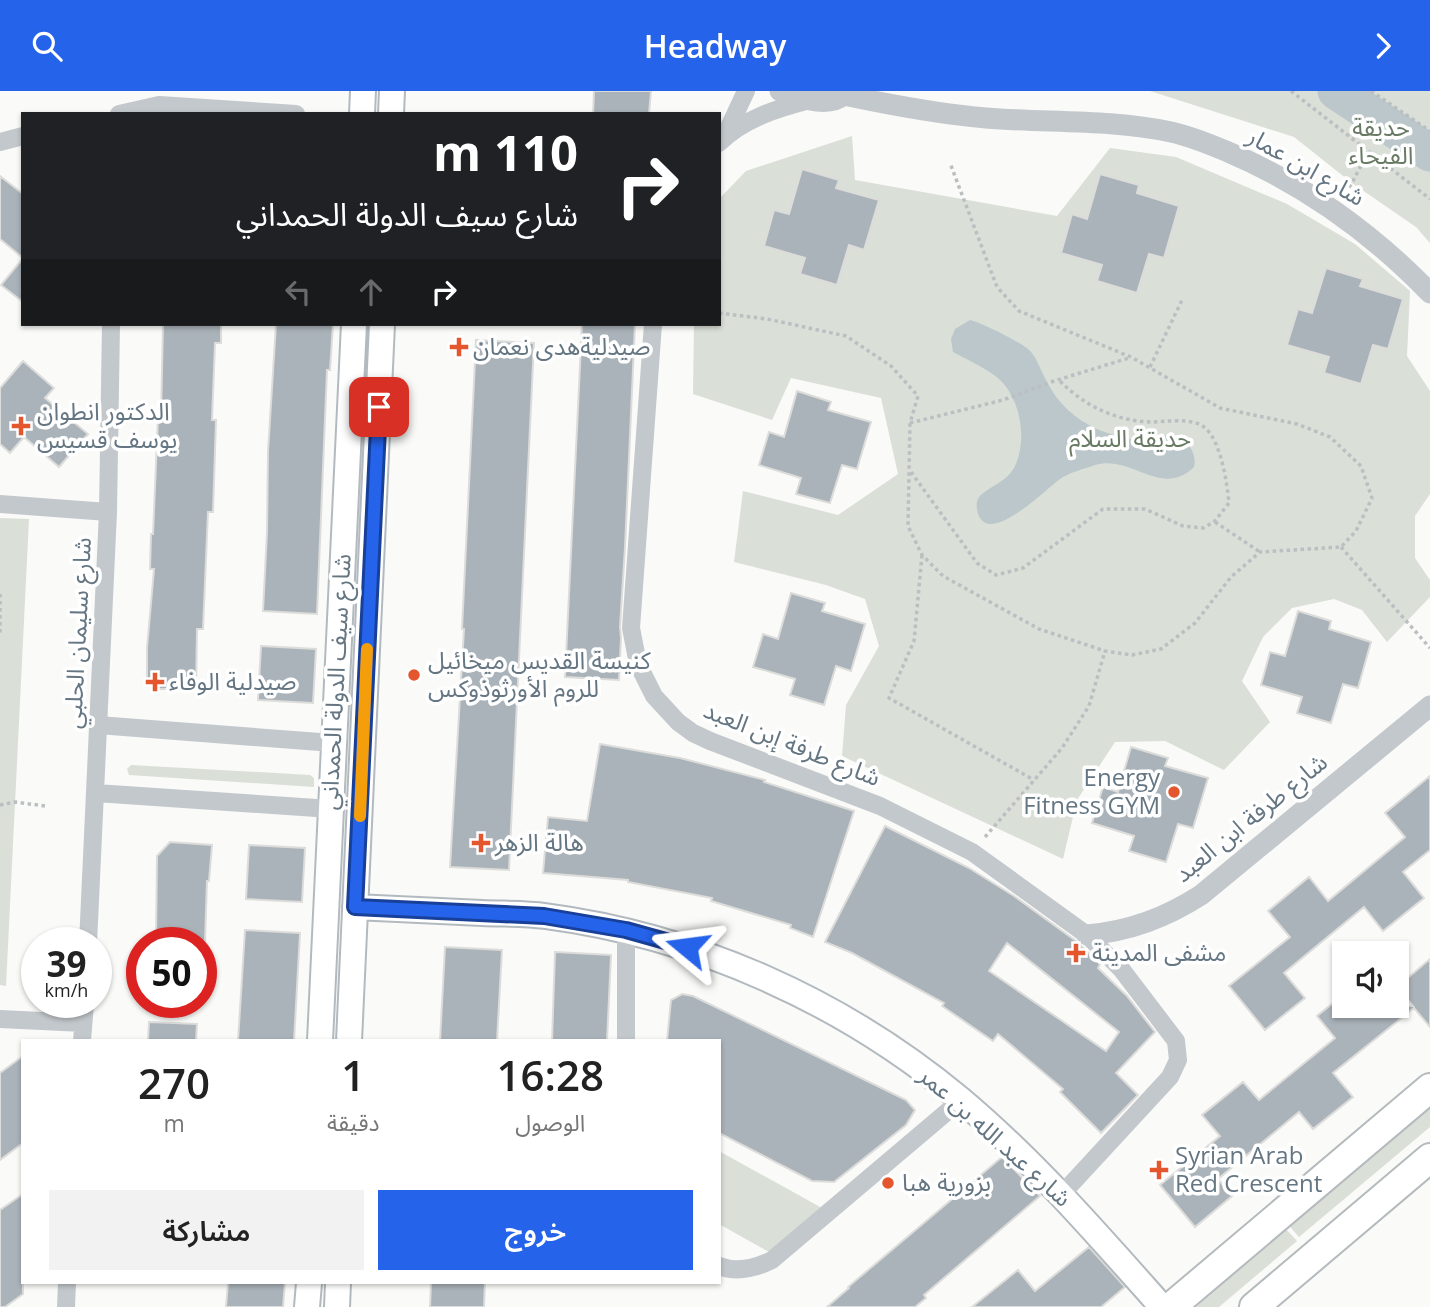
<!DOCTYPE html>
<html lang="ar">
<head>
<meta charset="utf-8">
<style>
  body { margin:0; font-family:"Open Sans","Noto Sans Arabic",sans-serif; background:#f2f2f2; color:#222; direction:rtl; height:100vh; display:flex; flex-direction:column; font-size:26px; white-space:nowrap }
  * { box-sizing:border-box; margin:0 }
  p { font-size:23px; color:#767676 }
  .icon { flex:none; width:38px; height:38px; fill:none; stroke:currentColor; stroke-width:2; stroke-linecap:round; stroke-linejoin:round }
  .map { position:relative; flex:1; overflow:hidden; direction:ltr }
  .panel { position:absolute; left:21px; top:948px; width:700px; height:245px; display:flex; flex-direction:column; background:#fff; border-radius:0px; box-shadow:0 2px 5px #0004; direction:rtl }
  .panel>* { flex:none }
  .top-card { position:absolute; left:21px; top:21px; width:700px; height:214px; border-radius:0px; box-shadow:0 2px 5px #0004; direction:rtl; background:#202124; color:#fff; overflow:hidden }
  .tools { position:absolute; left:1332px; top:850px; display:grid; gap:14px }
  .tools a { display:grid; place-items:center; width:77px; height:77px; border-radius:0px; background:#fff; box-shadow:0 2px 5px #0004; font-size:35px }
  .speed { position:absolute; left:21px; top:836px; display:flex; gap:14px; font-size:35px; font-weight:700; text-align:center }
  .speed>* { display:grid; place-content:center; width:91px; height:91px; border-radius:50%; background:#fff; box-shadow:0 2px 5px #0004; line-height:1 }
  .speed small { font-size:18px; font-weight:400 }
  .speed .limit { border:10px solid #d22; background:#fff; color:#111 }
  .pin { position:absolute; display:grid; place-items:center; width:60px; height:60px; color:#fff; margin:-30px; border-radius:14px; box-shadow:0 4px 10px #0006 }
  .me { position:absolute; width:77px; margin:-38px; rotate:286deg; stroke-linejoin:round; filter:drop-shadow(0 0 5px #0008) }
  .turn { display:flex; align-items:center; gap:24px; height:147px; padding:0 28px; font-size:32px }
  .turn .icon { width:91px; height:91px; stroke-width:2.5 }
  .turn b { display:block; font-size:49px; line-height:60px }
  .lanes { display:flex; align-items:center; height:66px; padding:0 28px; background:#0003; justify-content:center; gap:35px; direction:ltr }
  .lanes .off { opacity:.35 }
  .eta { display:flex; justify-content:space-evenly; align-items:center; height:119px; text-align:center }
  .eta b { font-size:42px; font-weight:600; line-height:49px }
  .action { display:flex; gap:14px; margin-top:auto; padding:14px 28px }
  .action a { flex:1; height:80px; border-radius:0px; background:#2563eb; color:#fff; font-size:28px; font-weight:600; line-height:80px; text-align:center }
  .action a+a { background:#f2f2f2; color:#222 }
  header { display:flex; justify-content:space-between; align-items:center; height:91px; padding:0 28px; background:#2563eb; color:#fff; font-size:32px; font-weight:600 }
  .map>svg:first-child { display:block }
  .green { fill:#dadfd7 }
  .water { fill:#bbc7cb }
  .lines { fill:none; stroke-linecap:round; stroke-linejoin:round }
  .river { stroke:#bbc7cb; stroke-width:37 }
  .building { fill:#aab3b9; stroke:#dcdcda; stroke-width:2; fill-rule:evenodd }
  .secondary-casing { stroke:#b3babf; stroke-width:28 }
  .primary-casing { stroke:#b5babe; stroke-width:32 }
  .path { stroke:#bbbfc2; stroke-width:3.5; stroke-dasharray:3.5 3.5; stroke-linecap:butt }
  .minor { stroke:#c3c8cc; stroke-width:18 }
  .tertiary { stroke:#c3c8cc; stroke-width:21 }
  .secondary { stroke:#fff; stroke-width:24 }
  .primary { stroke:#fff; stroke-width:28 }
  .route-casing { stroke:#184099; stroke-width:18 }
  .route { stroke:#2563eb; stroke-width:12 }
  .slow { stroke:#f59e0b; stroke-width:12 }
  .poi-dot { fill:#e4572e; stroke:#fff; stroke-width:2.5 }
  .labels { text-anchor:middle; stroke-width:7; stroke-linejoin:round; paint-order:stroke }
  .park-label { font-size:24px; fill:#687a64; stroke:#fff }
  .street-label { font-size:24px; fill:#657683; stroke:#fff }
  .poi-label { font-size:24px; fill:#657683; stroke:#fff; text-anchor:start }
</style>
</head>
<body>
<header><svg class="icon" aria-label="forward" viewBox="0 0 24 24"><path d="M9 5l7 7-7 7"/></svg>Headway<svg class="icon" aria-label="search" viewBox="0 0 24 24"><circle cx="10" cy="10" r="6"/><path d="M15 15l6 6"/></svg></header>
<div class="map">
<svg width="1430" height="1216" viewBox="0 0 1430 1216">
  <rect width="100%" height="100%" fill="#fafaf8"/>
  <path class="green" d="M1150 0H1430V152L1416 136 1352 92 1294 46Z
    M852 45 855 89 1057 125 1110 57 1176 66 1287 113 1355 153 1410 200 1407 265 1430 300V403L1415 425V467L1430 489V506L1387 551 1362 519 1334 508 1292 517 1263 546 1242 590 1270 631 1224 679 1165 650 1115 651 1077 709 1063 768 842 665 846 614 879 555 865 508 826 494 734 471 743 400 838 424 898 383 881 307 791 287 772 329 693 303 694 233H719V108L746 80Z
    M0 427 29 428 6 895 0 894Z
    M131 674 310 684 314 687V696L129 684 127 678Z
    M1430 1009V1036L1299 1146 1286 1131Z
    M719 1060 822 1117 778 1166 719 1133Z
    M1283 1135 1297 1150 1219 1216H1196Z"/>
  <path class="water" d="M970 229C980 231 1025 253 1031 261 1037 268 1041 280 1046 289 1058 313 1075 328 1099 339 1111 344 1128 348 1141 349 1150 349 1158 345 1167 344 1184 344 1198 360 1194 376 1161 408 1132 363 1095 374 1084 378 1070 381 1060 388 1048 396 984 462 977 418 976 413 977 407 981 404 992 394 1006 391 1014 377 1028 351 1021 308 999 288 986 277 968 269 953 261L951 248 955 238Z"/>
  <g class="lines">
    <path class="river" d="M1336 0 1430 62"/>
  </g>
  <path class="building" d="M594 0H651L649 23H593Z
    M802 78 839 89 836 97 879 109 864 159 849 154 837 194 800 183 805 167 764 155 774 119 789 123Z
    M1100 83 1139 94 1137 102 1179 115 1164 167 1149 163 1137 202 1097 190 1102 174 1061 162 1072 123 1087 128Z
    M0 85 23 103V167L0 148Z
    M23 167V211L1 194Z
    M1326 177 1363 188 1360 195 1403 208 1388 258 1373 254 1361 293 1324 282 1329 266 1287 254 1298 218 1312 222Z
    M163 233H221V252H215L212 329H216L213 421H208L203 538H197L196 598H156L147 591V557L154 478H150L151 443H153L158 326H161Z
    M276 233H333L330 279H327L317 523 263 520 267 441 268 360Z
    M582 233H635L625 456 620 536 621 547 619 589 565 586Z
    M476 249 534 252 509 779 450 776 464 538H462Z
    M23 270 54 297 45 307 88 343 59 376 24 346 10 362 0 353V297Z
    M797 300 831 311 828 319 871 331 857 378 842 374 830 412 796 403 801 387 759 374 769 341 784 346Z
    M791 502 825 512 822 520 865 533 851 580 836 575 824 614 790 604 795 588 753 576 763 543 778 548Z
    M1298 520 1331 530 1329 538 1371 551 1358 597 1343 593 1331 632 1297 622 1302 606 1261 594 1270 561 1285 565Z
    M261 555 316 558 313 612 258 609Z
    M600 653 680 667 765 689 764 691 854 720 813 846 790 837 791 834 711 810 712 807 628 791V789L543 782 548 726 587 730Z
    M1131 656 1168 667 1165 675 1208 687 1193 737 1178 733 1166 771 1129 760 1134 745 1092 732 1103 696 1118 701Z
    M1430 685V759L1403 781 1424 807 1383 840 1364 816 1284 882 1305 907 1265 939 1229 895 1290 846 1268 820 1309 786 1328 810 1405 746 1385 722Z
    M885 735 969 777 1014 805 1076 850 1100 873 1098 877 1127 905 1155 941 1116 982 1138 1004 1101 1042 1060 1001 1063 998 998 943 993 950 942 915 944 912 852 862 825 851ZM1007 852 1119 941 1106 960 989 880Z
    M170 751 212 754 209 790H207L205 850 156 848 157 765Z
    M249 754 305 757 302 811 246 808Z
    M245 839 300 842 294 950H238Z
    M445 856 502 859 497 950H440Z
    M555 861 611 864 607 950H552Z
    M1430 868V936L1414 917 1333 982 1353 1006 1313 1038 1299 1021 1218 1088 1232 1105 1195 1136 1160 1094 1220 1045 1202 1024 1243 991 1259 1009 1335 947 1317 925 1344 903V915H1413L1397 896Z
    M682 903 693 905 906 1009 915 1019 906 1034 834 1091 812 1090 719 1042V950H667L671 909Z
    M149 931 197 933 196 950H148Z
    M23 965V1052L0 1069V982Z
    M1002 1066 1040 1105 924 1204 926 1207 915 1216H827L849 1197 848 1196Z
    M23 1103V1203L5 1216H0V1119Z
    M1089 1156 1125 1196 1101 1216H972L1018 1179 1035 1200Z
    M228 1192H285L283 1216H226Z
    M431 1192H485L484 1216H430Z"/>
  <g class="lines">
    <g class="secondary-casing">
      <path id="secondary" d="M362 23 363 0
        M391 23 392 0
        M355 816C398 818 440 820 482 822 503 823 525 822 545 825 697 845 842 910 960 1008 1034 1070 1098 1144 1162 1216
        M320 950 354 233
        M349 950 382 233
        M307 1216 309 1192
        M337 1216 338 1192"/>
    </g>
    <g class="primary-casing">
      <path id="primary" d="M1171 1216 1430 997
        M1254 1216 1430 1067"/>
    </g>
    <path class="path" d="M1291 0 1430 108
      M1371 0 1430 40
      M1345 102 1352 92 1368 61
      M719 222 767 228 846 245 891 275 918 305 910 332 908 435 922 464 943 485 1039 538 1105 560 1132 564 1161 558 1195 532 1231 486 1260 461 1341 456 1356 440 1372 407 1361 375 1330 346 1297 333 1220 317 1131 266 1019 220 997 196 950 72
      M1150 276 1182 209
      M910 332 1003 309 1054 290 1129 267
      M911 381 977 472 996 484 1023 477 1103 418H1145L1183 435 1203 437 1214 431 1229 412C1227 392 1221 349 1204 336 1191 326 1166 331 1151 331 1115 330 1083 314 1059 289
      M1215 431 1260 461
      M1341 456 1430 557
      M922 464 914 550 889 607 1034 689
      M0 503V544
      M0 714 15 711 45 715
      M985 746 1062 657 1089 615 1105 560"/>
    <path class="minor" d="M119 23 159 14 296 23
      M724 47 746 0
      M0 51 23 45
      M719 52C743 28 778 17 810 9
      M653 233 631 537 638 573 654 605 678 631 693 642 710 650 880 715 972 761 1087 844 1122 879 1176 950 1178 969 1170 986 1061 1104
      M0 413 108 421
      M98 634 333 652
      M96 702 331 718
      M626 839V950
      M88 852 108 421 111 233
      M0 928 83 932
      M82 950 85 912
      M719 1175C737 1182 756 1177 772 1169L961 1009
      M66 1216 67 1192"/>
    <path class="tertiary" d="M780 0C799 6 827 18 844 4 891 14 938 23 986 27 1047 32 1110 28 1171 41 1190 45 1209 53 1226 60 1304 93 1371 141 1430 202
      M1087 844C1130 840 1165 827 1201 804L1430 615"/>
    <use href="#secondary" class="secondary"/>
    <use href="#primary" class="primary"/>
  </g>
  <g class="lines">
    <g class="route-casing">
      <path id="route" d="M379 316 355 816 544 825 626 839 687 856"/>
    </g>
    <use href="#route" class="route"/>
    <path class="slow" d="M360 725 367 558"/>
  </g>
  <g class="poi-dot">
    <path d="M455.5 245.5h7v7h7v7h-7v7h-7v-7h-7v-7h7z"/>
    <path d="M17.5 324.5h7v7h7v7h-7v7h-7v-7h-7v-7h7z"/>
    <circle cx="414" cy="584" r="7"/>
    <path d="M151.5 580.5h7v7h7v7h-7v7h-7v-7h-7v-7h7z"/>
    <circle cx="1174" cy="701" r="7"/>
    <path d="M477.5 741.5h7v7h7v7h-7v7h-7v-7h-7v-7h7z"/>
    <path d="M1072.5 851.5h7v7h7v7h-7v7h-7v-7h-7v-7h7z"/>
    <path d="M1155.5 1068.5h7v7h7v7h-7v7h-7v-7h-7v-7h7z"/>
    <circle cx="888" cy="1092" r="7"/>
  </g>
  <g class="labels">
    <g class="park-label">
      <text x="1381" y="45">حديقة<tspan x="1381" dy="28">الفيحاء</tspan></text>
      <text x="1130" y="356">حديقة السلام</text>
    </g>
    <g class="street-label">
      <text transform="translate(1306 76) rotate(30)" y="8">شارع ابن عمار</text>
      <text transform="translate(78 542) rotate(-87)" y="8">شارع سليمان الحلبي</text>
      <text transform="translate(336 591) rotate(-87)" y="8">شارع سيف الدولة الحمداني</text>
      <text transform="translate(792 653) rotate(22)" y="8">شارع طرفة إبن العبد</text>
      <text transform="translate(1251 727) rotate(-39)" y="8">شارع طرفة ابن العبد</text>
      <text transform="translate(995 1046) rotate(42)" y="8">شارع عبد الله بن عمر</text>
    </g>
    <g class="poi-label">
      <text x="473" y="264">صيدليةهدى نعمان</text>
      <text x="37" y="329">الدكتور انطوان<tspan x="37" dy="28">يوسف قسيس</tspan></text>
      <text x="428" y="578">كنيسة القديس ميخائيل<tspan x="428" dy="28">للروم الأورثوذوكس</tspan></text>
      <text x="169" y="599">صيدلية الوفاء</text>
      <text x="1160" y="695" text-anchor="end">Energy<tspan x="1160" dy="28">Fitness GYM</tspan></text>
      <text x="495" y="760">هالة الزهر</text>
      <text x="1092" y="870">مشفى المدينة</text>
      <text x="1175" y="1073">Syrian Arab<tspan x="1175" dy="28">Red Crescent</tspan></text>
      <text x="902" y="1100">بزورية هبا</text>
    </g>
  </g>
</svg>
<div class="tools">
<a><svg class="icon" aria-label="sound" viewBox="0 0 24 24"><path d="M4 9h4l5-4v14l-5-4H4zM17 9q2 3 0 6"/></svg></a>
</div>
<div class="speed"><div>39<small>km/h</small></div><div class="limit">50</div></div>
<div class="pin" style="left:379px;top:316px;background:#d93025"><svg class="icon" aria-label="arrive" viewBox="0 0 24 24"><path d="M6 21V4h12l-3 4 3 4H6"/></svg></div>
<svg class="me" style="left:687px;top:856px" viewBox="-20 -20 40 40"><path d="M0-17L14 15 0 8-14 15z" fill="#2563eb" stroke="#fff" stroke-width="4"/></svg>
<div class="top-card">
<div class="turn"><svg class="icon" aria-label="right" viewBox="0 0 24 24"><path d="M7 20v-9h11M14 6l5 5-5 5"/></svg><div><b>110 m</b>شارع سيف الدولة الحمداني</div></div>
<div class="lanes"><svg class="icon off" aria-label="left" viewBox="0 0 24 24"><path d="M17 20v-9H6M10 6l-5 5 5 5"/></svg><svg class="icon off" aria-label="ahead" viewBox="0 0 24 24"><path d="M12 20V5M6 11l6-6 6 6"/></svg><svg class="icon" aria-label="right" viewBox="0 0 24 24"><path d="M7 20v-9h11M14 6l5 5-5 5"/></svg></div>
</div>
<section class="panel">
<div class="eta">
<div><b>16:28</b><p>الوصول</p></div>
<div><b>1</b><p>دقيقة</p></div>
<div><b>270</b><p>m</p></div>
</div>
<div class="action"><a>خروج</a><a>مشاركة</a></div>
</section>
</div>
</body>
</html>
